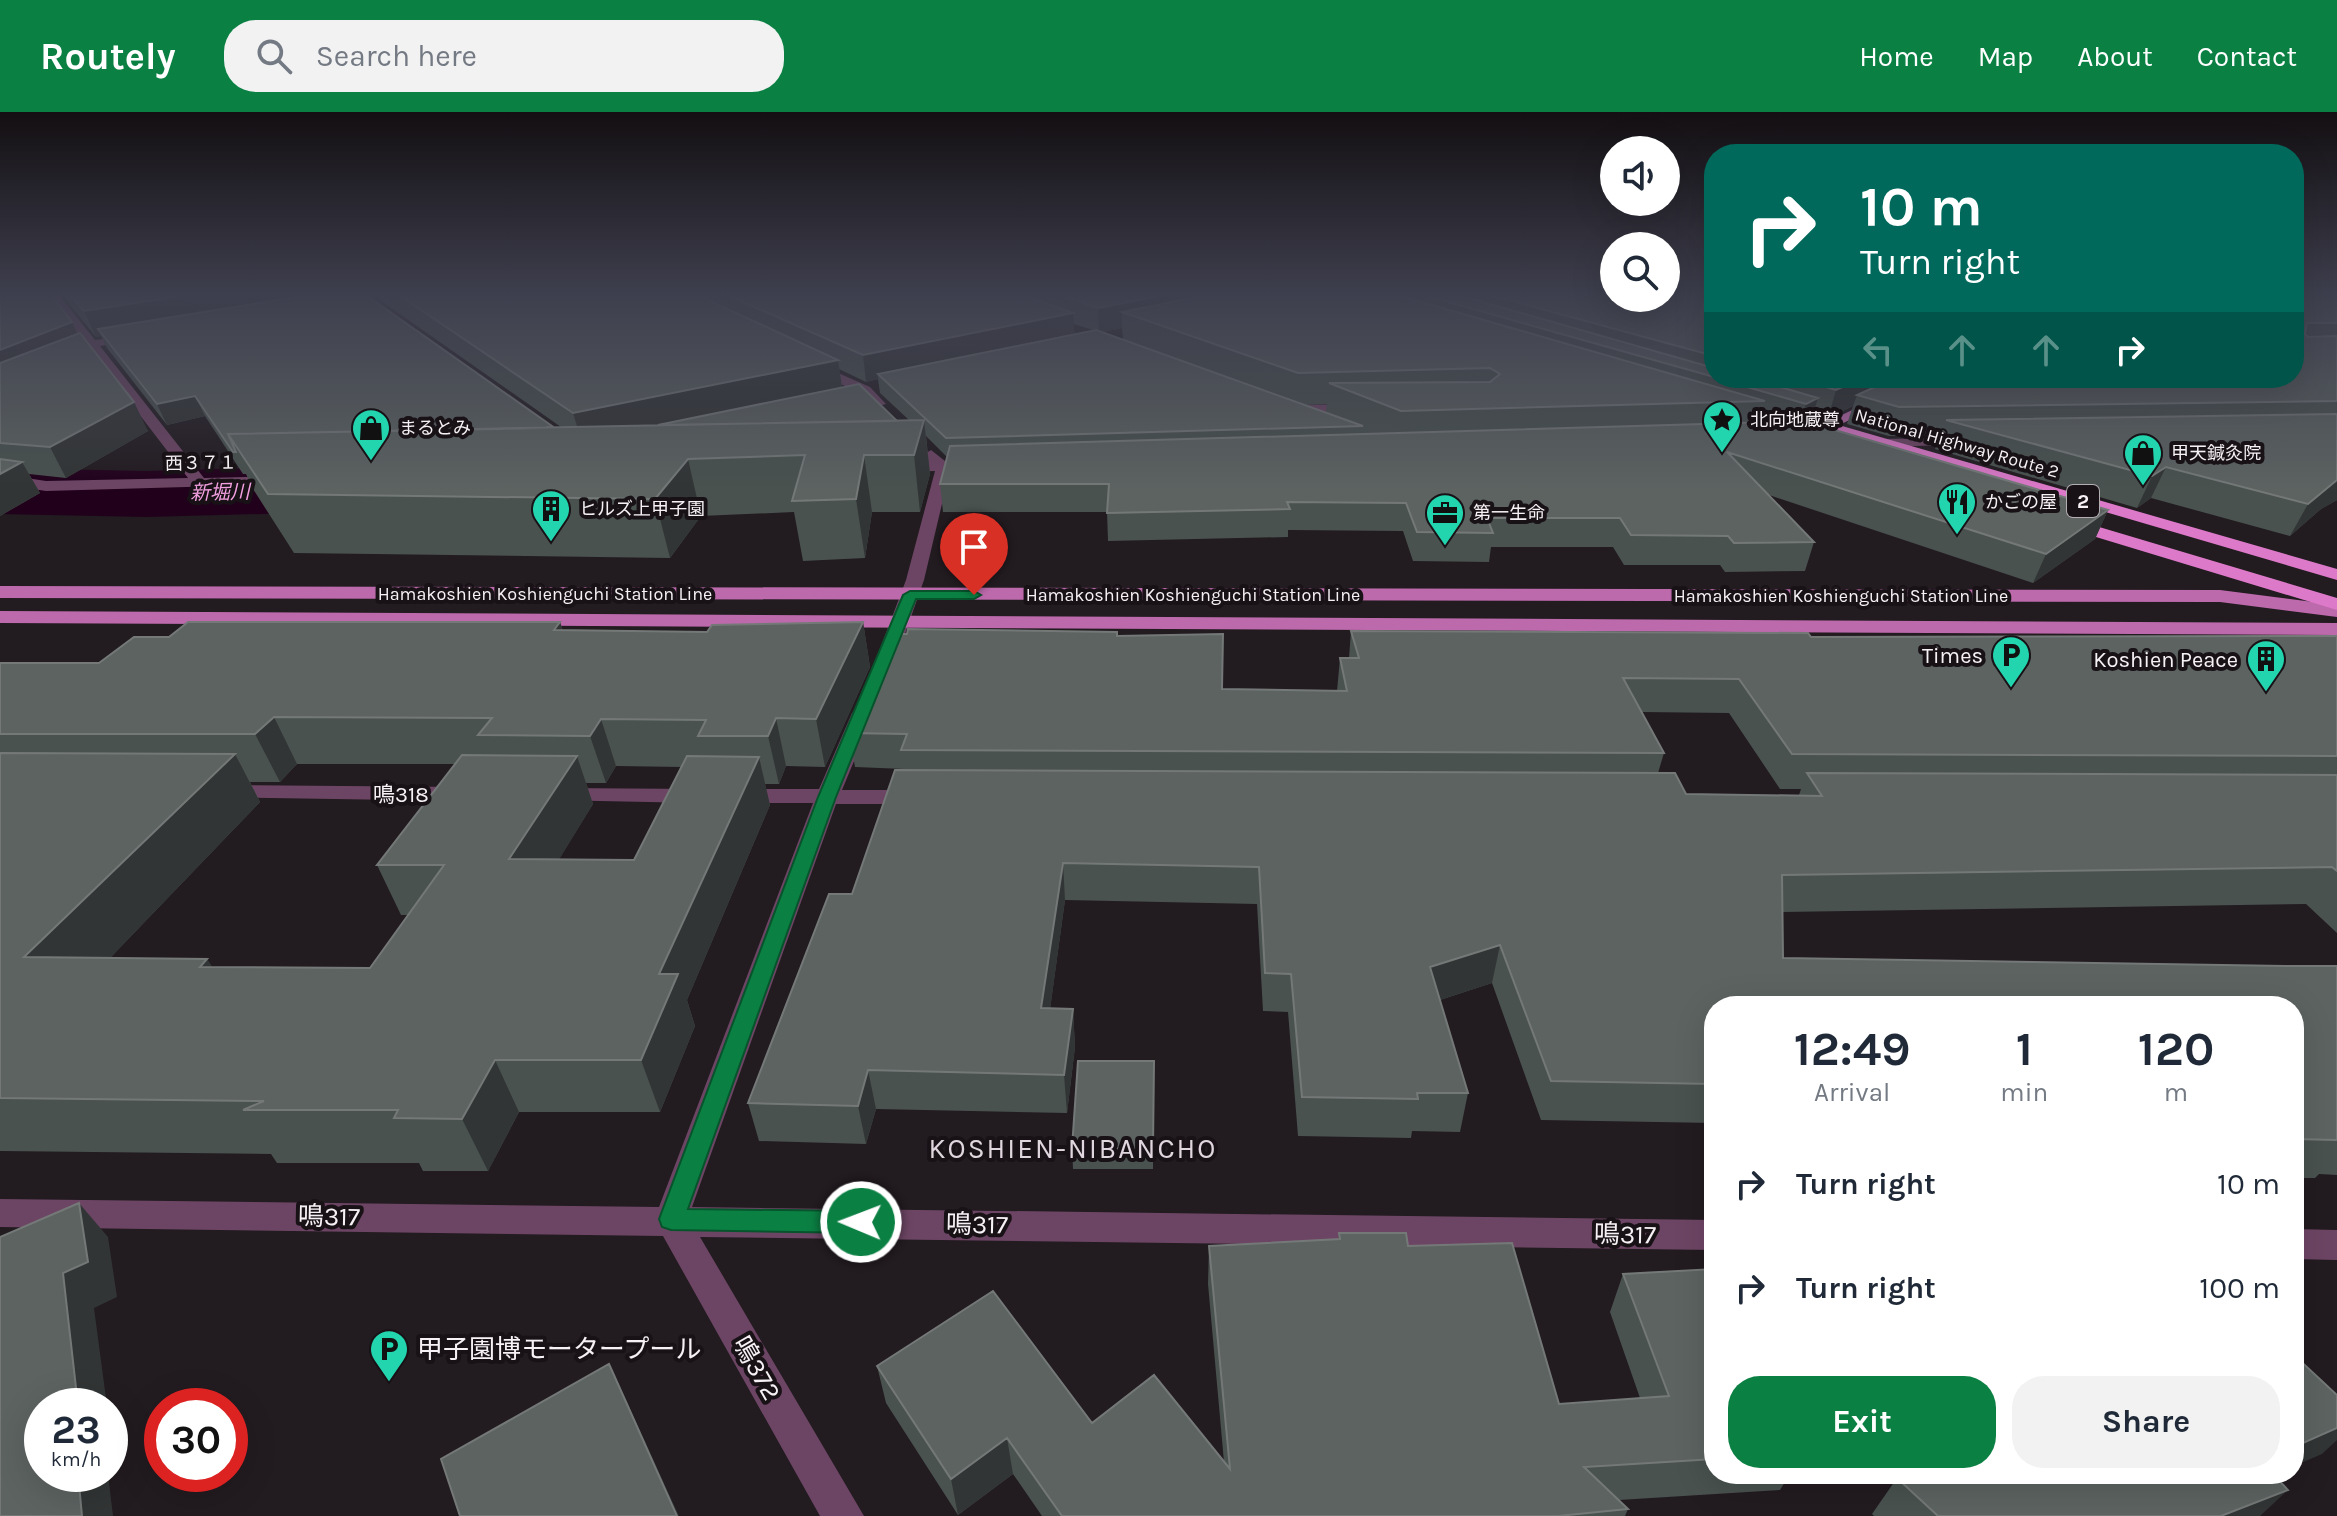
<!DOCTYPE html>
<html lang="en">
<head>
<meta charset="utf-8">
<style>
  body { margin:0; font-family:Karla,"Noto Sans JP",sans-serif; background:#f2f2f3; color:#1f2937; height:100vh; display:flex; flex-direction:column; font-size:30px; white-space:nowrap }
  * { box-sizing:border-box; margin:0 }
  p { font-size:26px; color:#747a83 }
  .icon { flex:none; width:44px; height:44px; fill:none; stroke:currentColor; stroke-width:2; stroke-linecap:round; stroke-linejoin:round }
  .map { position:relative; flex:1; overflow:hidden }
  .details { position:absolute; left:1704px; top:884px; width:600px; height:488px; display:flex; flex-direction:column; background:#fff; border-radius:32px; box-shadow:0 8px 32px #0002 }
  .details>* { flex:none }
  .hud { position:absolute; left:1704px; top:32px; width:600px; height:244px; border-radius:32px; box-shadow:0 8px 32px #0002; background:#00695c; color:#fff; overflow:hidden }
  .controls { position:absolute; left:1600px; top:24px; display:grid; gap:16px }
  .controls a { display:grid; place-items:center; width:80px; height:80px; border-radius:50%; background:#fff; box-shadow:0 8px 32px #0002; font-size:40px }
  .speed { position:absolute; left:24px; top:1276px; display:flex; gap:16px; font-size:40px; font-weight:700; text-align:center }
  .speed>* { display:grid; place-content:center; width:104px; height:104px; border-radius:50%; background:#fff; box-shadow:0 8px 32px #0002; line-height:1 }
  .speed small { font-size:20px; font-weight:400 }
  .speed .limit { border:12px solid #d22; background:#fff; color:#111 }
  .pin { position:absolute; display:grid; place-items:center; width:68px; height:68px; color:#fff; margin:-82px -34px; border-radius:50% 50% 50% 0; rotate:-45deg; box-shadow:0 0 8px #0007 }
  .pin .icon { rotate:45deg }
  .me { position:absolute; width:88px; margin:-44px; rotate:271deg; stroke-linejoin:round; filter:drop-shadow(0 0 6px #0008) }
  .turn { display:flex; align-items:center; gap:28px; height:168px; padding:0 24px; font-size:36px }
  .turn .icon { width:104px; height:104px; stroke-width:2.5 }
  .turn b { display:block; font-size:56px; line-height:68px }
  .lanes { display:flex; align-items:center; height:76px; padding:0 24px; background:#0003; justify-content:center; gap:40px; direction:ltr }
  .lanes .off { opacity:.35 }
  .eta { display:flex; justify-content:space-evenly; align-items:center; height:136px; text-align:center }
  .eta b { font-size:48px; font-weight:700; line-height:56px }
  .cta { display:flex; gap:16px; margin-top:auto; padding:16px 24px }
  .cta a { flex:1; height:92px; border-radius:32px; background:#0b8043; color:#fff; font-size:32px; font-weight:700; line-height:92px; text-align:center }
  .cta a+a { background:#f2f2f3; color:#1f2937 }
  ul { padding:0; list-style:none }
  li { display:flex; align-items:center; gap:24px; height:104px; padding:0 24px }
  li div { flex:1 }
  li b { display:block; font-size:30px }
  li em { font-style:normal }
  header { display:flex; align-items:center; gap:48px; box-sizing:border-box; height:112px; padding:0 40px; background:#0b8043; color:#fff }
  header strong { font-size:38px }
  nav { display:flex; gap:44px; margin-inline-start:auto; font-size:28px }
  .search { width:560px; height:72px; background:#f2f2f3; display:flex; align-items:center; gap:20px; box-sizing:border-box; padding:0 28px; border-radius:32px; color:#747a83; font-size:30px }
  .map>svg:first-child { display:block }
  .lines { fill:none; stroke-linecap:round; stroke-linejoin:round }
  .river { fill:#21001b; fill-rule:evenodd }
  .minor { fill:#6d4564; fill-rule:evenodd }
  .major { fill:#bd6aac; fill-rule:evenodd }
  .highway { fill:#dd79c9; fill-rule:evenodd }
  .wall { fill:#49524f; fill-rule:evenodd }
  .shaded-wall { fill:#323535 }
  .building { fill:#5c6361; stroke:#747978; stroke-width:2 }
  .route { fill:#0b8043; stroke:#07532c; stroke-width:2 }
  .labels { text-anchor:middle; stroke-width:8; stroke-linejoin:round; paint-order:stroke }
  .far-poi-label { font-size:18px; fill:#f6f1f4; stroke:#181217; text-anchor:start }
  .far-street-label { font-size:18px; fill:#f6f1f4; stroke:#181217 }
  .far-water-label { font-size:20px; font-style:italic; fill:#f29fdf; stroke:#181217 }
  .shield { fill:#181217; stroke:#b3aeb2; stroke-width:2 }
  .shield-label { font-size:20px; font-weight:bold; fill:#f6f1f4 }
  .poi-label { font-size:22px; fill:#f6f1f4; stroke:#181217; text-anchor:end }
  .street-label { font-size:22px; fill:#f6f1f4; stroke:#181217 }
  .near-street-label { font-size:26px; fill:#f6f1f4; stroke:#181217 }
  .near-poi-label { font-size:26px; fill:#f6f1f4; stroke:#181217; text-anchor:start }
  .near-neighbourhood-label { font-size:28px; letter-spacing:2px; fill:#e0d6dd; stroke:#181217 }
</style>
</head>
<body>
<header>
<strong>Routely</strong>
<div class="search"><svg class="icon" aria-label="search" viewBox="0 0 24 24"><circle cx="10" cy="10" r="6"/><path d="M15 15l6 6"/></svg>Search here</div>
<nav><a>Home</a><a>Map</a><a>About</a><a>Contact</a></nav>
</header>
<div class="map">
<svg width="2337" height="1404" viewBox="0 0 2337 1404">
  <rect width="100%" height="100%" fill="#221b20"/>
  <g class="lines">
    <path class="river" d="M411 352 438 359 449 375 438 391 411 398 146 405 0 402V356L146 359Z"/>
    <path class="minor" d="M48 183H59L95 228 138 222V228L100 234 204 366 281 364 289 369 287 372 46 379 0 372V362L46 369 188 366Z
      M360 183H385L339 192 333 189Z
      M811 249 870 275 886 292 874 295 860 281 806 256V250Z
      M1359 292 1366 296 1364 299 1287 301 1280 297 1287 293Z
      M1970 325 1977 329 1975 332 1885 335 1878 331 1885 327Z
      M931 338 945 349 977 348 985 353 977 358H950L924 468 894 553 884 559 874 553 906 468 935 359 898 360 890 355 898 350H929L923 343Z
      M863 595 874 601 842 678H918L930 685 918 692H836L692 1095 1714 1108V1138L700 1125 864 1404H820L663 1124 0 1115V1087L659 1095 813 691H734L722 684 734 677H819L852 601Z
      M222 673 462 675 474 682 462 689 214 685 210 680 214 675Z
      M558 676 698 677 710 684 698 691 550 688 546 683 550 678Z
      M2294 1117 2337 1118V1148L2294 1147Z"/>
    <path class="major" d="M1919 266H1937L1810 327 1798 324Z
      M0 474 2220 478 2337 493V505L2220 490 0 486Z
      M0 499 2337 511V523L0 511Z"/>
    <path class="highway" d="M1780 296 2337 457V468L1775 303 1773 300Z
      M2069 406 2337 486V498L2063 415V407Z"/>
  </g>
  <path class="wall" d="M0 183 72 210 77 222 148 319 66 366 29 362 40 381 0 404Z
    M62 183H366L552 314 553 316 561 315 380 188 378 183H1714V266H2294V183H2337V388L2321 397 2290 424 2151 386 2137 396 1935 337 1940 323 1889 324 1847 312 1853 294 1828 306 1813 302 1811 311 2108 398 2095 427 2033 471 1769 383 1814 430 1805 459 1725 460 1720 453H1624L1613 435H1491L1489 450 1413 449 1403 419 1288 418V425L1108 429 1107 400H943L940 372 947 345 926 324 930 362 920 400H872L865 446 803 449 794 400 701 404 670 446 294 441 253 377 246 362H243L205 304 167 313 107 236 101 224 96 225ZM1074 212 1077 213 1093 218 1074 222ZM1122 216 1123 227 1103 220ZM839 257 866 270 878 267 880 281 909 308 897 309 842 275ZM1327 292 1326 300 1305 293Z
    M560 510 563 519 707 520 863 510 870 555 825 655 786 654 779 672H765L770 693 687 888 695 914 660 1000H519L488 1059H423L419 1051H277L271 1042 0 1039V551H99L169 525ZM297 652H455L377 753 401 803H408L370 856 212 855 207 847 110 846 260 690 250 670H280ZM616 654 682 655 634 748 559 747 593 692 586 671H606Z
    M1351 519 1811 525 2337 524V821L2306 792 1782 800 1783 846 2286 854H2337V1063L2319 1062 2315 1066H2294V894H1714V1011L1541 1008 1492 871 1440 888 1468 981 1460 1020 1412 1019 1411 1026 1298 1024 1288 900 1263 899 1257 792 1065 788 1050 897H1073L1075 935 1067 1001 876 997 866 1032 759 1029 748 991 852 782 904 658V657L855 655 849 621 1118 524 1222 577 1337 579 1340 546H1349ZM1641 600 1729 601 1780 677H1801L1799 683 1686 682 1658 661 1664 641Z
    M1154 949 1153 1057H1073L1072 1036Z
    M1339 1121 1408 1134 1559 1292 1640 1286 1610 1200 1623 1162 1714 1157V1362H1790L1780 1378 1619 1388 1628 1397 1625 1404H1042L1013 1362 958 1403 886 1291 877 1254 1092 1311 1224 1350 1208 1172 1209 1134 1338 1127Z
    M2274 1363 2260 1404H1874L1872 1402 1897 1366Z"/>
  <path class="shaded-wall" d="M188 183H341L98 217 101 224 96 225 84 199Z
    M1165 183H1283L1122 200V216L1099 221 1098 196Z
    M1073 201 1075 226 878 262V267L866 270 863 243Z
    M72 210 84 236 0 271V238Z
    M838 248 842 275 582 330 573 301Z
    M1862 266H1912L1857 283 1853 294 1828 306 1836 278Z
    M195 284 205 304 167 313 157 292Z
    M1818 286 1809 315 1797 320 1806 292Z
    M134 290 148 319 66 366 50 335Z
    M924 308 930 362 920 400 914 343Z
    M864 343 872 400 865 446 856 387Z
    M688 347 701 404 670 446 655 387Z
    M22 350 40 381 0 404V362Z
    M2166 355 2151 386 2137 396 2152 364Z
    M2337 368V388L2321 397 2290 424 2308 392Z
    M2108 398 2095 427 2033 471 2046 442Z
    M560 510 575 554 554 518Z
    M863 510 870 555 825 655 816 607Z
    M274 605 297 652 280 670 255 622Z
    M776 606 786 654 779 672 768 624Z
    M601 607 616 654 606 671 590 624Z
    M235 642 260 690 61 897 24 845Z
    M577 644 593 692 529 797 509 747Z
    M759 645 770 693 687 888 695 914 660 1000 641 948 659 862Z
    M1063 751 1065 788 1045 935 1041 896Z
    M1500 833 1492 871 1424 893 1430 855Z
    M207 847 239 899 200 855Z
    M1073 897 1075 935 1067 1001 1064 963Z
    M495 948 519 1000 488 1059 462 1007Z
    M868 958 876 997 866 1032 858 994Z
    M79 1091 108 1125 117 1185 94 1196 107 1294H71L63 1161Z
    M609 1252 628 1292 679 1404H677Z
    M2337 1316V1328L2322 1342 2294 1354V1335Z
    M1007 1326 1013 1362 958 1403 951 1367Z
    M78 1362H108L113 1404H82Z
    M2288 1378 2260 1404H2221Z"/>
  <path class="building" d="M0 183H51L72 210 0 238Z
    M70 183H188L84 199Z
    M308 183H366L552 314 544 316 228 322 236 340H233L195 284 157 292 98 217Z
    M399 183H697L838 248 573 301Z
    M727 183H1024L1073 201 863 243Z
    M1060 183H1165L1098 196Z
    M1206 183H1397L1765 289 1401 299 1329 271 1490 270 1500 262 1490 256 1298 261 1122 200Z
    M1423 183H1458L1714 256V265Z
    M1490 183H1614V186H1666V183H1714V244Z
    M2294 183H2337V211H2307L2305 222 2308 225 2337 224V289L1899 295 1857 283 1895 266H2294Z
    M1096 218 1363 314 946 326 878 262Z
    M80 221 134 290 50 335 0 331V251Z
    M1716 266H1749L1818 286 1806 292Z
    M1794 266H1862L1836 278Z
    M859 272 897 309 658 313Z
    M2337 302V368L2308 392 2166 355 2152 364 1946 308Z
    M924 308 914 343H864L856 387 792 389 805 343 688 347 655 387 268 382 228 322Z
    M1804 309 2108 398 2046 442 1727 340 1814 430 1734 431 1728 424 1631 423 1620 406H1487L1493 421 1417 420 1406 391 1287 390 1290 397 1107 401 1109 372H940L950 334Z
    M0 347 22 350 0 362Z
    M188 510H560L554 518 707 520 712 513 863 510 816 607 776 606 768 624H698L706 608 601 607 590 624 478 623 492 606 274 605 255 622H0V551H99L134 525H169Z
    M908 517 1117 520V524L1223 522 1222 577 1347 579 1340 546H1359L1351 519 1808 521 1811 525 2337 524V644L1792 642 1739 567 1623 566 1664 641 901 638 907 622 849 621 892 522H907Z
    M0 641 235 642 24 845 207 847 200 855 370 856 444 753H377L462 643 577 644 509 747 634 748 687 644 759 645 659 862H678L641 948H495L462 1007 394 1006 398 998H243L264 989 0 986Z
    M895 658 1675 661 1686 682 1822 684 1807 661 2337 663V759L2332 755 1782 763 1783 846 2286 854H2337V1028L2294 1027V894H1714V972L1551 969 1500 833 1430 855 1468 981H1417L1418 987 1302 985 1291 862 1265 861 1259 755 1063 751 1041 896 1073 897 1064 963 868 958 858 994 748 991 829 782H852Z
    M1078 949H1154L1153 1036H1072Z
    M79 1091 88 1150 63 1161 76 1276 70 1279 71 1294H42V1362H78L82 1404H0V1125Z
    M1339 1121H1406L1408 1134 1512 1131 1559 1292 1669 1284 1623 1162 1714 1157V1347L1584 1355 1628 1397 1558 1404H1062L1007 1326 951 1367 877 1254 993 1179 1092 1311 1154 1263 1230 1357 1209 1134 1340 1127Z
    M2294 1243 2337 1283V1316L2294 1335Z
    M609 1252 677 1404H460L441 1347Z
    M1902 1362H2273L2288 1378 2221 1404H1938L1897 1366Z"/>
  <linearGradient id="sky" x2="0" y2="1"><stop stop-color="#130f12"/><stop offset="0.48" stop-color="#3e3f4e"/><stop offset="1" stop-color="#3e3f4e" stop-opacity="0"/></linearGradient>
  <rect width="2337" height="379" fill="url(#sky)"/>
  <path class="route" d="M910 479H974L981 483 974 487H916L836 685 688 1097 861 1099 870 1103 874 1110 870 1118 861 1121 671 1118 662 1115 659 1107 818 685 903 483Z"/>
  <defs>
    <g id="sight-pin" transform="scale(2)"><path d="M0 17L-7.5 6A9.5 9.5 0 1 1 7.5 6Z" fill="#22d5af" stroke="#181217"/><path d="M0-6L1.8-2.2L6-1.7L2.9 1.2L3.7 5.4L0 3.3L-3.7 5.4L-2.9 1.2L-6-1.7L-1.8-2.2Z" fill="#111"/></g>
    <g id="shop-pin" transform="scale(2)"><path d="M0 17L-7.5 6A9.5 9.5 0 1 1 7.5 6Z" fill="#22d5af" stroke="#181217"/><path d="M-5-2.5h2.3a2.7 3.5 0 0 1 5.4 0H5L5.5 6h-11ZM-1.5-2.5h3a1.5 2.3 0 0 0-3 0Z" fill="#111"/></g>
    <g id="restaurant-pin" transform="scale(2)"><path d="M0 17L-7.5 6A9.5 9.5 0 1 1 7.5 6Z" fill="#22d5af" stroke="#181217"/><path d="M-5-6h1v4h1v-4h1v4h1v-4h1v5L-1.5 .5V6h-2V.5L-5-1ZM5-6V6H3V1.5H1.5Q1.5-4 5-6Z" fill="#111"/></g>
    <g id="building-pin" transform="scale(2)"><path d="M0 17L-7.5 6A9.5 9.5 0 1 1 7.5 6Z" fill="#22d5af" stroke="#181217"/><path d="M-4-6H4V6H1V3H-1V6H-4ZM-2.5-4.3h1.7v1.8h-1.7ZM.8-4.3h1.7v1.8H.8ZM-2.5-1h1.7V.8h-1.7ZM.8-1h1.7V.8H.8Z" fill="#111"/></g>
    <g id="office-pin" transform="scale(2)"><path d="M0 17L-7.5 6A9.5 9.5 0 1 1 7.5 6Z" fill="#22d5af" stroke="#181217"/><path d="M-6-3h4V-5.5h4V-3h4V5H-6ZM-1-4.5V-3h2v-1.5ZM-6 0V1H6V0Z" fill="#111"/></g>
    <g id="parking-pin" transform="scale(2)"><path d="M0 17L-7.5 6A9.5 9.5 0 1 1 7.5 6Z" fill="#22d5af" stroke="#181217"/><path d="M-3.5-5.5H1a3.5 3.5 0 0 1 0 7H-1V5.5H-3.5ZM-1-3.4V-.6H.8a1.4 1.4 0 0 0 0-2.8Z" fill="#111"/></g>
  </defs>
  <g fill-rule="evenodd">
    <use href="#sight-pin" x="1722" y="308"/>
    <use href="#shop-pin" x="371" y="316"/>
    <use href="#shop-pin" x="2143" y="341"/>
    <use href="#restaurant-pin" x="1957" y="390"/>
    <use href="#building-pin" x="551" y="397"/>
    <use href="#office-pin" x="1445" y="401"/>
    <use href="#parking-pin" x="2011" y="543"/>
    <use href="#building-pin" x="2266" y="547"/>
    <use href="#parking-pin" x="389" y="1237"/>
  </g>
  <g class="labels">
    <g class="far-poi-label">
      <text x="1750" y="314">北向地蔵尊</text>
      <text x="399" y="322">まるとみ</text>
      <text x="2171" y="347">甲天鍼灸院</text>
      <text x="1985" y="396">かごの屋</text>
      <text x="579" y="403">ヒルズ上甲子園</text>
      <text x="1473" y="407">第一生命</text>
    </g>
    <g class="far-street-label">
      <text transform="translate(1957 331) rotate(16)" y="6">National Highway Route 2</text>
      <text transform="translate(201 351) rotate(-1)" y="6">西３７１</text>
      <text x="545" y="488">Hamakoshien Koshienguchi Station Line</text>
      <text x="1193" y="489">Hamakoshien Koshienguchi Station Line</text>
      <text x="1841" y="490">Hamakoshien Koshienguchi Station Line</text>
    </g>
    <g class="far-water-label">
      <text transform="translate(220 380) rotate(-1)" y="7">新堀川</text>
    </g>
    <rect class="shield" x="2067" y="373" width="32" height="32" rx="6"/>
    <g class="shield-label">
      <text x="2083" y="396">2</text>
    </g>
    <g class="poi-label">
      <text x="1983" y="551">Times</text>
      <text x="2238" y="555">Koshien Peace</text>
    </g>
    <g class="street-label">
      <text x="401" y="690">鳴318</text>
    </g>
    <g class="near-street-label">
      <text transform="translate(329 1104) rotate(1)" y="9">鳴317</text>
      <text transform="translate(977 1112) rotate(1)" y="9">鳴317</text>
      <text transform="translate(1625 1122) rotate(1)" y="9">鳴317</text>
      <text transform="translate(757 1256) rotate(60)" y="9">鳴372</text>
    </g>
    <g class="near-poi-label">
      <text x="417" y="1246">甲子園博モータープール</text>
    </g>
    <g class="near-neighbourhood-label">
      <text x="1073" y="1046">KOSHIEN-NIBANCHO</text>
    </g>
  </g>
</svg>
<div class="controls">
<a><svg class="icon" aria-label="sound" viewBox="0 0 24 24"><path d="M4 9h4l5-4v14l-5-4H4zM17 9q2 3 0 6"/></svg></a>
<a><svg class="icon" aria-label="search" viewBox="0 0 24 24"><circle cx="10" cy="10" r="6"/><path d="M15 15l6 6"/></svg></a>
</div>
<div class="speed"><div>23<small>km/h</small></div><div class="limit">30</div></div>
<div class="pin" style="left:974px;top:483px;background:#d93025"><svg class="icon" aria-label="arrive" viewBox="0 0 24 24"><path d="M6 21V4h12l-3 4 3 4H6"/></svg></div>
<svg class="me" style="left:861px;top:1110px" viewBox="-20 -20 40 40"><circle r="17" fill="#0b8043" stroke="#fff" stroke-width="3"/><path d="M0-11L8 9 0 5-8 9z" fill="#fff"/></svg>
<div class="hud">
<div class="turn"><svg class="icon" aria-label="right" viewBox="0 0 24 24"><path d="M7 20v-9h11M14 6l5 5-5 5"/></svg><div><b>10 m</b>Turn right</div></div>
<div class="lanes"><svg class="icon off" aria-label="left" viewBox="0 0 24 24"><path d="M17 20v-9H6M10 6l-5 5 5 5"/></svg><svg class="icon off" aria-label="ahead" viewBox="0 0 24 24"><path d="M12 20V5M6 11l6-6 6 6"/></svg><svg class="icon off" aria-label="ahead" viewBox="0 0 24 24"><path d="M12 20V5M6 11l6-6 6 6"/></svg><svg class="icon" aria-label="right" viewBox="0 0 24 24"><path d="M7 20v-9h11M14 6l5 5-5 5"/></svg></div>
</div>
<section class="details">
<div class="eta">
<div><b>12:49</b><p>Arrival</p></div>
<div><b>1</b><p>min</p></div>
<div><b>120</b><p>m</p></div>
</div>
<ul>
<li><svg class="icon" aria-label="right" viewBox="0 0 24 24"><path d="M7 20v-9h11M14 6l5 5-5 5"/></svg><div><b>Turn right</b></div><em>10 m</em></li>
<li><svg class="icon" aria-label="right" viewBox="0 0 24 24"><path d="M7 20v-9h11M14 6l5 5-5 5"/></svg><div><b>Turn right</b></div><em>100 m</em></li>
</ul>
<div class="cta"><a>Exit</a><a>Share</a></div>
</section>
</div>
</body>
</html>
